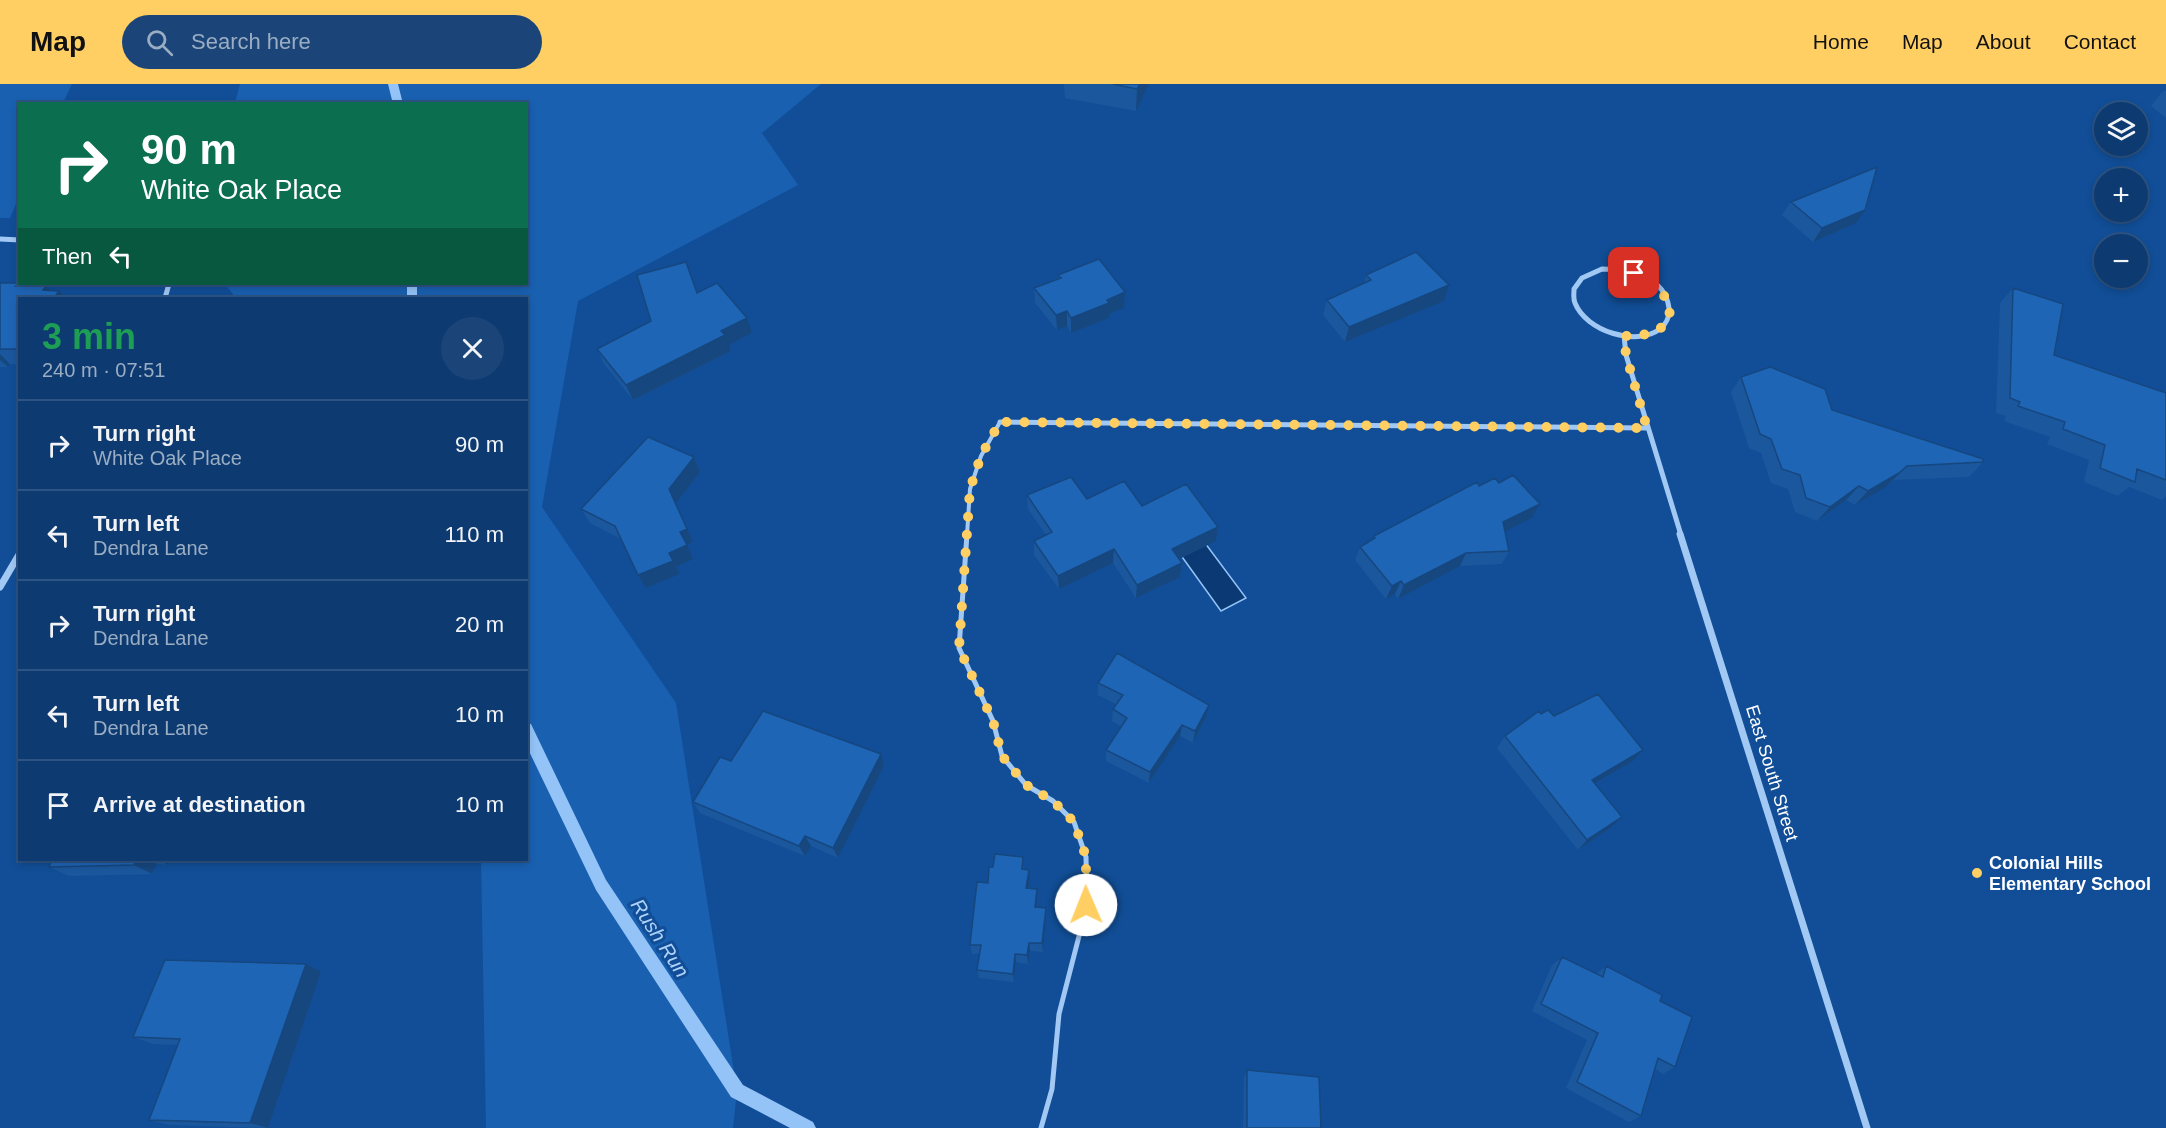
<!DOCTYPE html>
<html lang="en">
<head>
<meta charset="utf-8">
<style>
  body { margin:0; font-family:Arial,sans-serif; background:#1b4579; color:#f1f3f6; height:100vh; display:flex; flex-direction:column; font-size:22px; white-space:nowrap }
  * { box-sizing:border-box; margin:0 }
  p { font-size:20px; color:#9aadc3 }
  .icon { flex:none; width:33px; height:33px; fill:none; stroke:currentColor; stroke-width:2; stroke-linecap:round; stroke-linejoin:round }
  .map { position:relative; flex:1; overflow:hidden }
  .sheet { position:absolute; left:18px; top:213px; width:510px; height:564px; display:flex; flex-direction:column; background:#0d3a71; border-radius:0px; box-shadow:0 3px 9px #0003,0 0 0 2px #2d5484 }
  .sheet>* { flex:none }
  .guide { position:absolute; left:18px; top:18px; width:510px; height:183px; border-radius:0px; box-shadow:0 3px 9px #0003,0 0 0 2px #2d5484; background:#0b6e4f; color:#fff; overflow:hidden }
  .controls { position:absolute; left:2094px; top:18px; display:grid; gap:12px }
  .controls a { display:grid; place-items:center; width:54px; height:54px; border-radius:50%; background:#0d3a71; box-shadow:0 3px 9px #0003,0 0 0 2px #2d5484; font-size:30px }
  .pin { position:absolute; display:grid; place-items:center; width:51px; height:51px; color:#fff; margin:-26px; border-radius:12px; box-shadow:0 3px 9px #0006 }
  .me { position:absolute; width:66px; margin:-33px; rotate:359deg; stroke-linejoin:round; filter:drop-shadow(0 0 4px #0008) }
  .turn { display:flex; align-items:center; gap:21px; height:126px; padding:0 24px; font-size:27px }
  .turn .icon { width:78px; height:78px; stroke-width:2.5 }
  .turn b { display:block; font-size:42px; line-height:51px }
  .then { display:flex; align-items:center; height:57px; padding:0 24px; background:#0003; gap:12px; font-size:22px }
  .round { display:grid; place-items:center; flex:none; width:63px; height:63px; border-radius:32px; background:#1b4579 }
  .summary { display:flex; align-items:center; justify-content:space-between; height:102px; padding:0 24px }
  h1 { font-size:36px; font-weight:700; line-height:45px; color:#1e9e55 }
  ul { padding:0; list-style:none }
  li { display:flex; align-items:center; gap:18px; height:90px; padding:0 24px; border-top:2px solid #2d5484 }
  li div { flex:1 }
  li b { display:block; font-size:22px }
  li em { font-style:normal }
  header { display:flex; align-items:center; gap:36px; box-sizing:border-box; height:84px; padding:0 30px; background:#ffcf64; color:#111 }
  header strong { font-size:28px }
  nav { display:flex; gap:33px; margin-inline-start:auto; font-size:21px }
  .search { width:420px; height:54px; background:#1b4579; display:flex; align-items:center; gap:15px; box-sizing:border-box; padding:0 21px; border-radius:33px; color:#9aadc3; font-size:22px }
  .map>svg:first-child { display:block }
  .green { fill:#1960b1 }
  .water { fill:#0a3973; stroke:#93c3f7; stroke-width:1.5 }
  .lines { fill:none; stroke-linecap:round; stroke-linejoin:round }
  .stream { fill:#93c3f7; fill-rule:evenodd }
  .service-far1 { stroke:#a2c8f4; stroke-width:4 }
  .service { stroke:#a2c8f4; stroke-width:5 }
  .minor-far1 { stroke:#a2c8f4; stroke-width:5 }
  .minor { stroke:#a2c8f4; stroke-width:7 }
  .wall { fill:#1b579d }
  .shaded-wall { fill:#16477f }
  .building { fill:#1f65b6; stroke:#16477f; stroke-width:1.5 }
  .route { stroke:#ffcf64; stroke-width:10; stroke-dasharray:0 18 }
  .poi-dot { fill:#ffcf64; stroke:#114e97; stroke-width:2 }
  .labels { text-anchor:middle; stroke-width:6; stroke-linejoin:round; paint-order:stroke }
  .street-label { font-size:18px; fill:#fff; stroke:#114e97 }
  .poi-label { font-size:18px; font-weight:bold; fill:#fff; stroke:#114e97; text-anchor:start }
  .water-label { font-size:20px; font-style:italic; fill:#aed2fa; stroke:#114e97 }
</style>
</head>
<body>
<header>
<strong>Map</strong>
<div class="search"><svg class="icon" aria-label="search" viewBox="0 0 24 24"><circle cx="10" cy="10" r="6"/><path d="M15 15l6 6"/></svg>Search here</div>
<nav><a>Home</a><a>Map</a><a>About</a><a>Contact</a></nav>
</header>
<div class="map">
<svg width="2166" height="1044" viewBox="0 0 2166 1044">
  <rect width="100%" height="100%" fill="#114e97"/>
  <path class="green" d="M0 0H72L63 19 20 20 19 113 10 134H0Z
    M240 0H821L762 49 798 101 578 217 542 423 676 619 737 1007 733 1044H486L481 776H526V214H236L225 200H526V20L235 19Z"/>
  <path class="water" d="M1205 459 1246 514 1221 527 1180 470Z"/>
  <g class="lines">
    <path class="stream" d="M388 0H398L403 20H393Z
      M407 200H417V214H407Z
      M526 639 531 640 606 796 743 1001 813 1038 816 1044H790L731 1013 596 806 526 661Z"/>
    <path class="service-far1" d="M967 451 970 405 981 372 1000 338"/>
    <path class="service" d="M967 450 959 564 993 637 1002 672 1026 701 1053 717 1074 738 1086 773 1087 821 1059 930 1052 1005 1041 1044"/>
    <path class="minor-far1" d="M0 155 20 156
      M1602 185C1628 185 1665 192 1669 224 1670 232 1666 240 1660 245 1636 263 1586 247 1575 219 1573 215 1574 210 1574 205L1582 194Z
      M165 214 169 200
      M1624 252 1626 271 1681 451
      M1000 338 1647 344"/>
    <path class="minor" d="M1680 450 1867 1044
      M0 503 20 469"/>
  </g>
  <path class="wall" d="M1064 0H1149L1136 27 1065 14Z
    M2166 7V34L2151 22 2162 8Z
    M1791 118 1856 139 1813 158 1782 131Z
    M1058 191 1124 224 1109 230V234L1071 249 1067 242 1057 246 1035 219 1034 204 1058 195Z
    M1366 191 1449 201 1444 217 1345 258 1323 231 1327 216 1364 200Z
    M0 199 50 207H59L66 214H20V280H10L8 283H0Z
    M2013 204 2054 271 2166 309V412L2162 416 2129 403 2118 412 2084 398 2089 376 2047 360 2050 353 2004 337 2006 332 1996 329 2000 219Z
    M697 209 747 234 752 249 729 261 731 267 633 316 604 280 597 265 651 237Z
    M1741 293 1832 326 1983 378 1969 393 1894 396 1886 403 1855 421 1846 416 1817 437 1795 428 1788 405 1771 399 1761 369 1749 364 1731 308Z
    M694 373 700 388 676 419 693 458 687 461 693 475 676 483 680 490 646 504 638 491 621 455 590 439 581 425Z
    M1499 399 1540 420 1532 434 1505 447 1509 467 1502 480 1460 482 1398 515 1395 510 1386 515 1355 476 1360 463 1373 455 1374 452 1479 402Z
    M1027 411 1087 415 1142 422 1218 443 1216 457 1179 475 1182 479 1180 493 1136 514 1113 479 1059 505 1034 471V457L1046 451 1028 425Z
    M1098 599 1206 633 1193 659 1180 652 1149 699 1106 677V666L1122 643 1112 637 1113 625 1116 620 1098 611Z
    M1541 630 1554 632 1633 677 1595 700 1622 733 1612 743 1578 766 1497 664 1505 652Z
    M881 670 884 682 838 774 811 762 805 772 700 729 693 718 731 677Z
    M52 776H171L168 781 157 780 152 790 69 792 49 783Z
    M1024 783V785L1029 786 1030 795 1029 804 1037 805V823L1046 833 1043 868 1030 867 1028 880 1016 878 1014 898 979 894 977 886 980 869 972 870 970 861 988 799Z
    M1562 873 1596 890 1606 882 1660 917 1675 983 1663 990 1655 985 1641 1032 1629 1038 1566 1004 1587 956 1532 927 1552 881Z
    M321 888 268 1044 170 1041 149 1036 178 961 153 960 133 953Z
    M1247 986 1321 1044H1243L1244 993Z"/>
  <path class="shaded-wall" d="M1140 0H1149L1136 27 1137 5Z
    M1865 126 1856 139 1813 158 1822 144Z
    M1449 201 1444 217 1345 258 1349 243Z
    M46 202 56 212 59 207 66 214H51L43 206Z
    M1125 208 1124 224 1109 230V234L1071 249V234L1107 216Z
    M1067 227V242L1057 246 1056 231Z
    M747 234 752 249 729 261 731 267 633 316 626 301 721 247Z
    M0 270 10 280 8 283 0 276Z
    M694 373 700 388 676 419 693 458 687 461 680 448 669 405Z
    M1907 382 1886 403 1855 421 1868 407Z
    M1859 402 1846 416 1817 437 1830 423Z
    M1540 420 1532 434 1496 452 1503 438Z
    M1218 443 1216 457 1171 479 1172 465Z
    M687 461 693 475 676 483 680 490 646 504 638 491 669 469Z
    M1114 465 1113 479 1059 505 1058 492Z
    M1466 469 1460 482 1398 515 1404 501Z
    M1182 479 1180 493 1136 514 1137 501Z
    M1401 497 1395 510 1386 515 1392 502Z
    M1209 621 1206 633 1193 659 1195 647Z
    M1182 641 1180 652 1149 699 1150 688Z
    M1643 666 1633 677 1582 707 1592 696Z
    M881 670 884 682 838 774 833 764Z
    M1622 733 1612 743 1578 766 1587 756Z
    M805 752 811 762 805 772 799 762Z
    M136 776H149L157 780 152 790 134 781Z
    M159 776H171L168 781Z
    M1029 786 1030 795 1027 814 1026 804Z
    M1037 805V814L1036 832 1035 823Z
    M1046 824V833L1043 868 1042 859Z
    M1029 859 1030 867 1028 880 1027 871Z
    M1015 870 1016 878 1014 898 1013 890Z
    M306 880 321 888 268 1044 250 1039Z"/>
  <path class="building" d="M1113 0H1140L1137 5Z
    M1877 83 1865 126 1822 144 1791 118Z
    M1416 168 1449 201 1349 243 1327 216 1371 196 1366 191Z
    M1099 175 1125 208 1107 216 1109 219 1071 234 1067 227 1056 231 1034 204 1061 194 1058 191Z
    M686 178 697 209 717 199 747 234 721 247 725 251 626 301 597 265 651 237 637 191Z
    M0 199H19L16 202H46L43 206 59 207 54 214H20V265H0Z
    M2013 204 2063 220 2054 271 2166 309V396L2137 385 2135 398 2100 384 2105 361 2063 345 2065 338 2018 322 2020 318 2010 314Z
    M1770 283 1825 305 1832 326 1983 375V378L1907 382 1899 389 1868 407 1859 402 1830 423 1806 414 1800 391 1782 385 1771 355 1760 350 1741 293Z
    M648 353 694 373 669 405 687 445 680 448 687 461 669 469 673 477 638 491 615 442 581 425Z
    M1513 391 1540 420 1503 438 1509 467 1466 469 1404 501 1401 497 1392 502 1360 463 1375 454 1374 452 1477 398 1479 402 1495 394 1499 399Z
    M1071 393 1087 415 1124 397 1142 422 1186 400 1218 443 1172 465 1182 479 1137 501 1114 465 1058 492 1034 457 1052 448 1027 411Z
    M1117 569 1209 621 1195 647 1182 641 1150 688 1106 666 1127 634 1113 625 1123 611 1098 599Z
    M1598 610 1643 666 1592 696 1622 733 1587 756 1505 652 1539 627 1541 630 1548 626 1554 632Z
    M763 627 881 670 833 764 805 752 799 762 693 718 720 673 731 677Z
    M995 770 1023 773 1022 785 1029 786 1026 804 1037 805 1035 823 1046 824 1042 859H1029L1027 871 1015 870 1013 890 977 886 981 861H970L977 798 988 799 989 783H993Z
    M52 776H136L134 781 49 783Z
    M1562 873 1603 893 1606 882 1662 911 1660 917 1692 933 1675 983 1658 974 1641 1032 1577 998 1598 949 1541 920Z
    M165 876 306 880 250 1039 149 1036 180 955 133 953Z
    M1247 986 1319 993 1321 1044H1247Z"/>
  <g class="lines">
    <path class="route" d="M1086 821V773L1074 738 1053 717 1026 701 1002 672 993 637 959 564 970 405 981 372 1000 338 1647 344 1626 271 1624 252C1683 254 1683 211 1634 189"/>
  </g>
  <circle class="poi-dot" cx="1977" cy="789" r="6"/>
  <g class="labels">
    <g class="street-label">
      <text transform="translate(1772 689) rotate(73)" y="6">East South Street</text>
    </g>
    <g class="poi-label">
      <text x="1989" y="785">Colonial Hills<tspan x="1989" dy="21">Elementary School</tspan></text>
    </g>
    <g class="water-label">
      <text transform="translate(660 854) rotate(57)" y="7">Rush Run</text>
    </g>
  </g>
</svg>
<div class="controls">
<a><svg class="icon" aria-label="layers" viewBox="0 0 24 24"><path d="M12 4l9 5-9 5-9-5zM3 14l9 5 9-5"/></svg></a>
<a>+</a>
<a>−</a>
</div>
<div class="pin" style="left:1634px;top:189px;background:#d93025"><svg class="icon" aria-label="arrive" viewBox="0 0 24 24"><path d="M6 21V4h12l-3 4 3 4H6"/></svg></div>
<svg class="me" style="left:1086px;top:821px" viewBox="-20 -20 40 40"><circle r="19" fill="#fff"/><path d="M0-13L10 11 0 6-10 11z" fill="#ffcf64"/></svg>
<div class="guide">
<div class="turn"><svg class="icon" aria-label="right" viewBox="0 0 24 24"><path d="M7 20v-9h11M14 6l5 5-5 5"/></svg><div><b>90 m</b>White Oak Place</div></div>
<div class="then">Then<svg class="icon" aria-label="left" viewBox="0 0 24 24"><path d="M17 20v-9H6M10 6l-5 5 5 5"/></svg></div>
</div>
<section class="sheet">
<div class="summary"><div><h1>3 min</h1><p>240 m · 07:51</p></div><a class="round"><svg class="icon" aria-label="close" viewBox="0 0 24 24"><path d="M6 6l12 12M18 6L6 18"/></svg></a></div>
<ul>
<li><svg class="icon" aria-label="right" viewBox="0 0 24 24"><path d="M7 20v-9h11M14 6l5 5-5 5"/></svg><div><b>Turn right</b><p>White Oak Place</p></div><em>90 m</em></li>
<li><svg class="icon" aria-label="left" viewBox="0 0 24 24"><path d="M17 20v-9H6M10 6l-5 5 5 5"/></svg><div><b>Turn left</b><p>Dendra Lane</p></div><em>110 m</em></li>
<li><svg class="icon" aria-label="right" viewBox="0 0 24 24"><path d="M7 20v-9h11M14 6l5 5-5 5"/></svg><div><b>Turn right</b><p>Dendra Lane</p></div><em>20 m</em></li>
<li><svg class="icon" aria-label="left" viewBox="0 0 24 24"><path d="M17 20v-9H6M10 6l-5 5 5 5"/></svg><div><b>Turn left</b><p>Dendra Lane</p></div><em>10 m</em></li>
<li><svg class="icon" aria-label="arrive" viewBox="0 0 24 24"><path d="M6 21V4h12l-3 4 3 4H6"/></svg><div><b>Arrive at destination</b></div><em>10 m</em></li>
</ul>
</section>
</div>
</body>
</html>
